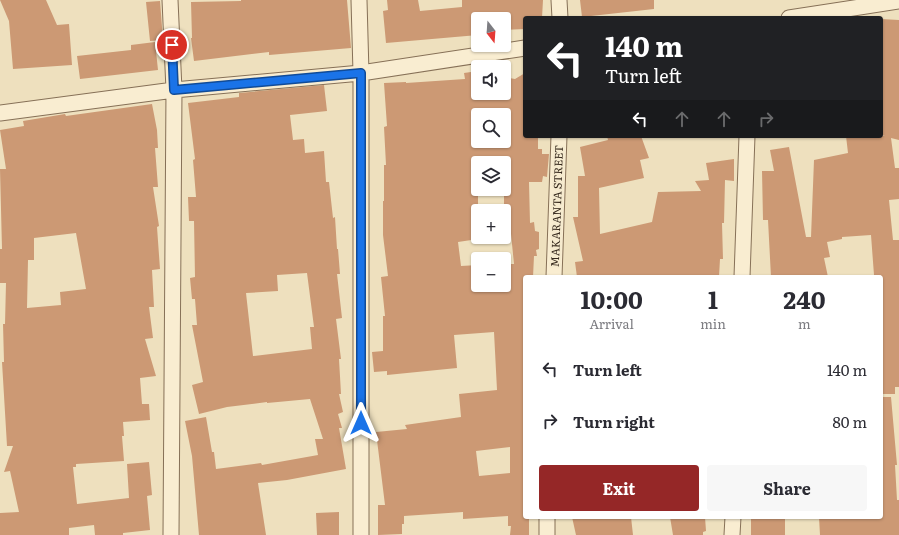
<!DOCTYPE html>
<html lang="en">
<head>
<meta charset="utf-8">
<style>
  body { margin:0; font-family:Literata,serif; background:#f7f7f7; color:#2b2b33; height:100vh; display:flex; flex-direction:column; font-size:15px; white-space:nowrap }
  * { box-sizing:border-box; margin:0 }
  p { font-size:13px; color:#7c7c81 }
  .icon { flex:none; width:22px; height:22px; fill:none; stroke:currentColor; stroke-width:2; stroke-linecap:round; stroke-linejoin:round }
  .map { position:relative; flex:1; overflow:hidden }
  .sheet { position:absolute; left:523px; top:275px; width:360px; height:244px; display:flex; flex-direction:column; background:#fff; border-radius:4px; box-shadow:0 1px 3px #0004 }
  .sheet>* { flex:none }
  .hud { position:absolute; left:523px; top:16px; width:360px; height:122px; border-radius:4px; box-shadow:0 1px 3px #0004; background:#202124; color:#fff; overflow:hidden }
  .needle { width:26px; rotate:163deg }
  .tools { position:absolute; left:471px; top:12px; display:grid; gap:8px }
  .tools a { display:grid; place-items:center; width:40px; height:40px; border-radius:4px; background:#fff; box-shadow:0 1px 3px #0004; font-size:20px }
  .pin { position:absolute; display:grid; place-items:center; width:34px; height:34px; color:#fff; margin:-17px; border:2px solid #fff; border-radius:50%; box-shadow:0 1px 4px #0007 }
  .me { position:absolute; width:44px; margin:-22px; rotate:0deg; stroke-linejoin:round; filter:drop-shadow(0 0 3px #0008) }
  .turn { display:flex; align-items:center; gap:14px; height:84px; padding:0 16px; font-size:18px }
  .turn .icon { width:52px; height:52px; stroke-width:2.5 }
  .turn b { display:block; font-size:28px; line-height:34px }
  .lanes { display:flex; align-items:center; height:38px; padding:0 16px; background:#0003; justify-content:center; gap:20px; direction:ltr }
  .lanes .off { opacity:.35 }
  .eta { display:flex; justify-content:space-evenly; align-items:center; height:68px; text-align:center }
  .eta b { font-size:24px; font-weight:700; line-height:28px }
  .cta { display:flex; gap:8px; margin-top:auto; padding:8px 16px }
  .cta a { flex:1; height:46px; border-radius:4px; background:#952727; color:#fff; font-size:16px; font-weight:700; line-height:46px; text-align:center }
  .cta a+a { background:#f7f7f7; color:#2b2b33 }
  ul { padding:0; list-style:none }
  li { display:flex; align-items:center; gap:12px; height:52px; padding:0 16px }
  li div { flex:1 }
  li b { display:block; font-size:15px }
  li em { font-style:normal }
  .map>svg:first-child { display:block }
  .building { fill:#cc9974; fill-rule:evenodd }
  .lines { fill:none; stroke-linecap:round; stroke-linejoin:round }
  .minor-casing { stroke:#867057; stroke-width:17 }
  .minor { stroke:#f9edd1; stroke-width:15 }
  .route-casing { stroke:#114b97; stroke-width:10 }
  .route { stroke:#1a73e8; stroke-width:7 }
  .labels { text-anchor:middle; stroke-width:4; stroke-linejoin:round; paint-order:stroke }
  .street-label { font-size:11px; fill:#35281c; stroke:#f5eace }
</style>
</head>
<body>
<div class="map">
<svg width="899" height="535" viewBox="0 0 899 535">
  <rect width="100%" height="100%" fill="#eee0be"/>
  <path class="building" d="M0 0H46L57 25 69 24 72 65 13 69 9 21Z
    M241 0H347L351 48 269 55V52L194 61 191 38H192L191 2 241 1Z
    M387 0H418L420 11 462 7V0H543L542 18H525V29L504 30V19H478V35L386 43 383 11 388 10Z
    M580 0H654V9L582 17Z
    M160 1 163 40 150 41 146 2Z
    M881 19 899 20V140L891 138 895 168H899V199L889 200 893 240H899V387H895V394H881V275H874L871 235 842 237V239L827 242 830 257 824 258 828 277H771L768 220H763L762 171H774L770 150 789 147 806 237H811L814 160 848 153 846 136H885L881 135Z
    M155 42 158 70 80 79 77 56 131 50V45Z
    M478 71V93H504V77L515 79 525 73V136H538V149H542V154H549L547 177 543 176 542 182H529L530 223 534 222 535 231 539 232V249L536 250 537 256H534L533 277H525V517H529V535H510L511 526H508V516L463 519V512L404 516V524H402V534L378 535V505H385L376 432 407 429 405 425 461 417 459 394 497 390 494 332 454 335 457 368 387 375V371L374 372 372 352 383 351V316H385L381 277 388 276 383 235V201H384V165H386L384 127 387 126 384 83 406 82V83L465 79 464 73ZM478 115H504V141H478ZM478 163H504V235L511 234 514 264H506V285H478V265L461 266 458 242 478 239ZM510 447V473L479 476 476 451Z
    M324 85 327 111 290 115 293 140 304 139 305 153 324 151 326 182H329L333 218 335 217 337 249H338L340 274H337L342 318 336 319 341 359H339L341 394H339L343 412 338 414 342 428H339L346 469 287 480 258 483 266 535H199L192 456 185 421 206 417 212 452H214L216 469 261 463 262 465 318 455 315 439H323L310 399 267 403V402L227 407 199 414 192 385 203 382 192 325H197L195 299H192L190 278 195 277 194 221H189L188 197H196L193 160 195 159 188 103 239 97V93ZM307 273 314 327H310L312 349 253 356 246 293 278 291 277 275Z
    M152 104 157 130 158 148H155L158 187H153L159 226 157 227 160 269 152 270 154 307H149L153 338 145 339 156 376 140 378 142 404H149L150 420 123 422 124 436H122L124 461 76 464V467H73L77 504 129 498 127 464 149 462 152 495 147 496 150 530 123 533V535H95L94 525 69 528V535H0V513L19 512 10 471 4 472 13 446H7L2 362H4L3 324H5L6 283H0V249H2L0 169H6L0 130 24 126 23 121 65 114 66 116ZM76 233 86 289 60 292 61 305 27 308 28 260H34V238Z
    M607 136H641L649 158 640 160 644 178 599 188 600 234 652 222 658 192 701 191 695 181 709 180 706 163 734 159V181L725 180 724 223H722L723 259H720L719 277H577L575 262 583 261 573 217H578V176H585L580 147 608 140Z
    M881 397H891L897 465H895L897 500H899V535H820L819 517H881Z
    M339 512V535H317L316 513Z
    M572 517H631L633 535H576Z
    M670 517H705L706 531 703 532V535H673Z
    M751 517H785V535H751Z"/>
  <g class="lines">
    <g class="minor-casing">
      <path id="minor" d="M170 0 174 90 171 535
        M359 0 361 73V535
        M559 0 560 18
        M789 18 899 1
        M0 113 174 90 361 73 525 48
        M554 277 559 136
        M742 277 747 136
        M547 535V517
        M732 535 733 517"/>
    </g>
    <use href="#minor" class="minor"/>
  </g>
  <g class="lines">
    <g class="route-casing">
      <path id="route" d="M172 45 174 90 361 73V423"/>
    </g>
    <use href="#route" class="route"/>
  </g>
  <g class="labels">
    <g class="street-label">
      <text transform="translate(557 206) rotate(-88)" y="4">MAKARANTA STREET</text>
    </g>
  </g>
</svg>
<div class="tools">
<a><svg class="needle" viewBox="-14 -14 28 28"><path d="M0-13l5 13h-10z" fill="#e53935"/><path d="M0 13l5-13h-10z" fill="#7c7c81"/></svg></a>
<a><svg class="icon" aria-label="sound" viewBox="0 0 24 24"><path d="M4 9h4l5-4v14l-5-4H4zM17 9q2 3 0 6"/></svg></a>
<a><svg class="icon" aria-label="search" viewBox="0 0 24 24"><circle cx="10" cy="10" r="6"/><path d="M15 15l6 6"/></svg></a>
<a><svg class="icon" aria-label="layers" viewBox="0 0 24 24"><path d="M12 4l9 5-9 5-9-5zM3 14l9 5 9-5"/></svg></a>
<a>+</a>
<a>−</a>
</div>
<div class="pin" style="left:172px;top:45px;background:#d93025"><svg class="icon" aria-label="arrive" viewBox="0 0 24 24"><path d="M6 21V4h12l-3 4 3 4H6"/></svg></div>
<svg class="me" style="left:361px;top:423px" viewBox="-20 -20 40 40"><path d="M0-17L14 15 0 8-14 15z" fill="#1a73e8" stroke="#fff" stroke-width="4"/></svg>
<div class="hud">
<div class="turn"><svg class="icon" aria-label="left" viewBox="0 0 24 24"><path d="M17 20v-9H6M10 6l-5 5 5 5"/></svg><div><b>140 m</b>Turn left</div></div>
<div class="lanes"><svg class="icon" aria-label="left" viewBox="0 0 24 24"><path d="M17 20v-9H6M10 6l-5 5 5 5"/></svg><svg class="icon off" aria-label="ahead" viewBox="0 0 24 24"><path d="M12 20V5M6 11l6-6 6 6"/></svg><svg class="icon off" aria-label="ahead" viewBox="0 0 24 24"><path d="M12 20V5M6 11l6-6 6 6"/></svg><svg class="icon off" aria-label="right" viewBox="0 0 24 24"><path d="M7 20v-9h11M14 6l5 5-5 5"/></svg></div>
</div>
<section class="sheet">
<div class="eta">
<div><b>10:00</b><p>Arrival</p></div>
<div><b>1</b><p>min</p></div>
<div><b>240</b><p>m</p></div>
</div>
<ul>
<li><svg class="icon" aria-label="left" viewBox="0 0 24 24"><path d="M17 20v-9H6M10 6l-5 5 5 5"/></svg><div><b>Turn left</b></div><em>140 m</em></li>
<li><svg class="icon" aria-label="right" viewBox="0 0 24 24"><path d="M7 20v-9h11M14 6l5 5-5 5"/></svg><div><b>Turn right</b></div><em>80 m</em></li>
</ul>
<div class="cta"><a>Exit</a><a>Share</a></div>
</section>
</div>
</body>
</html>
